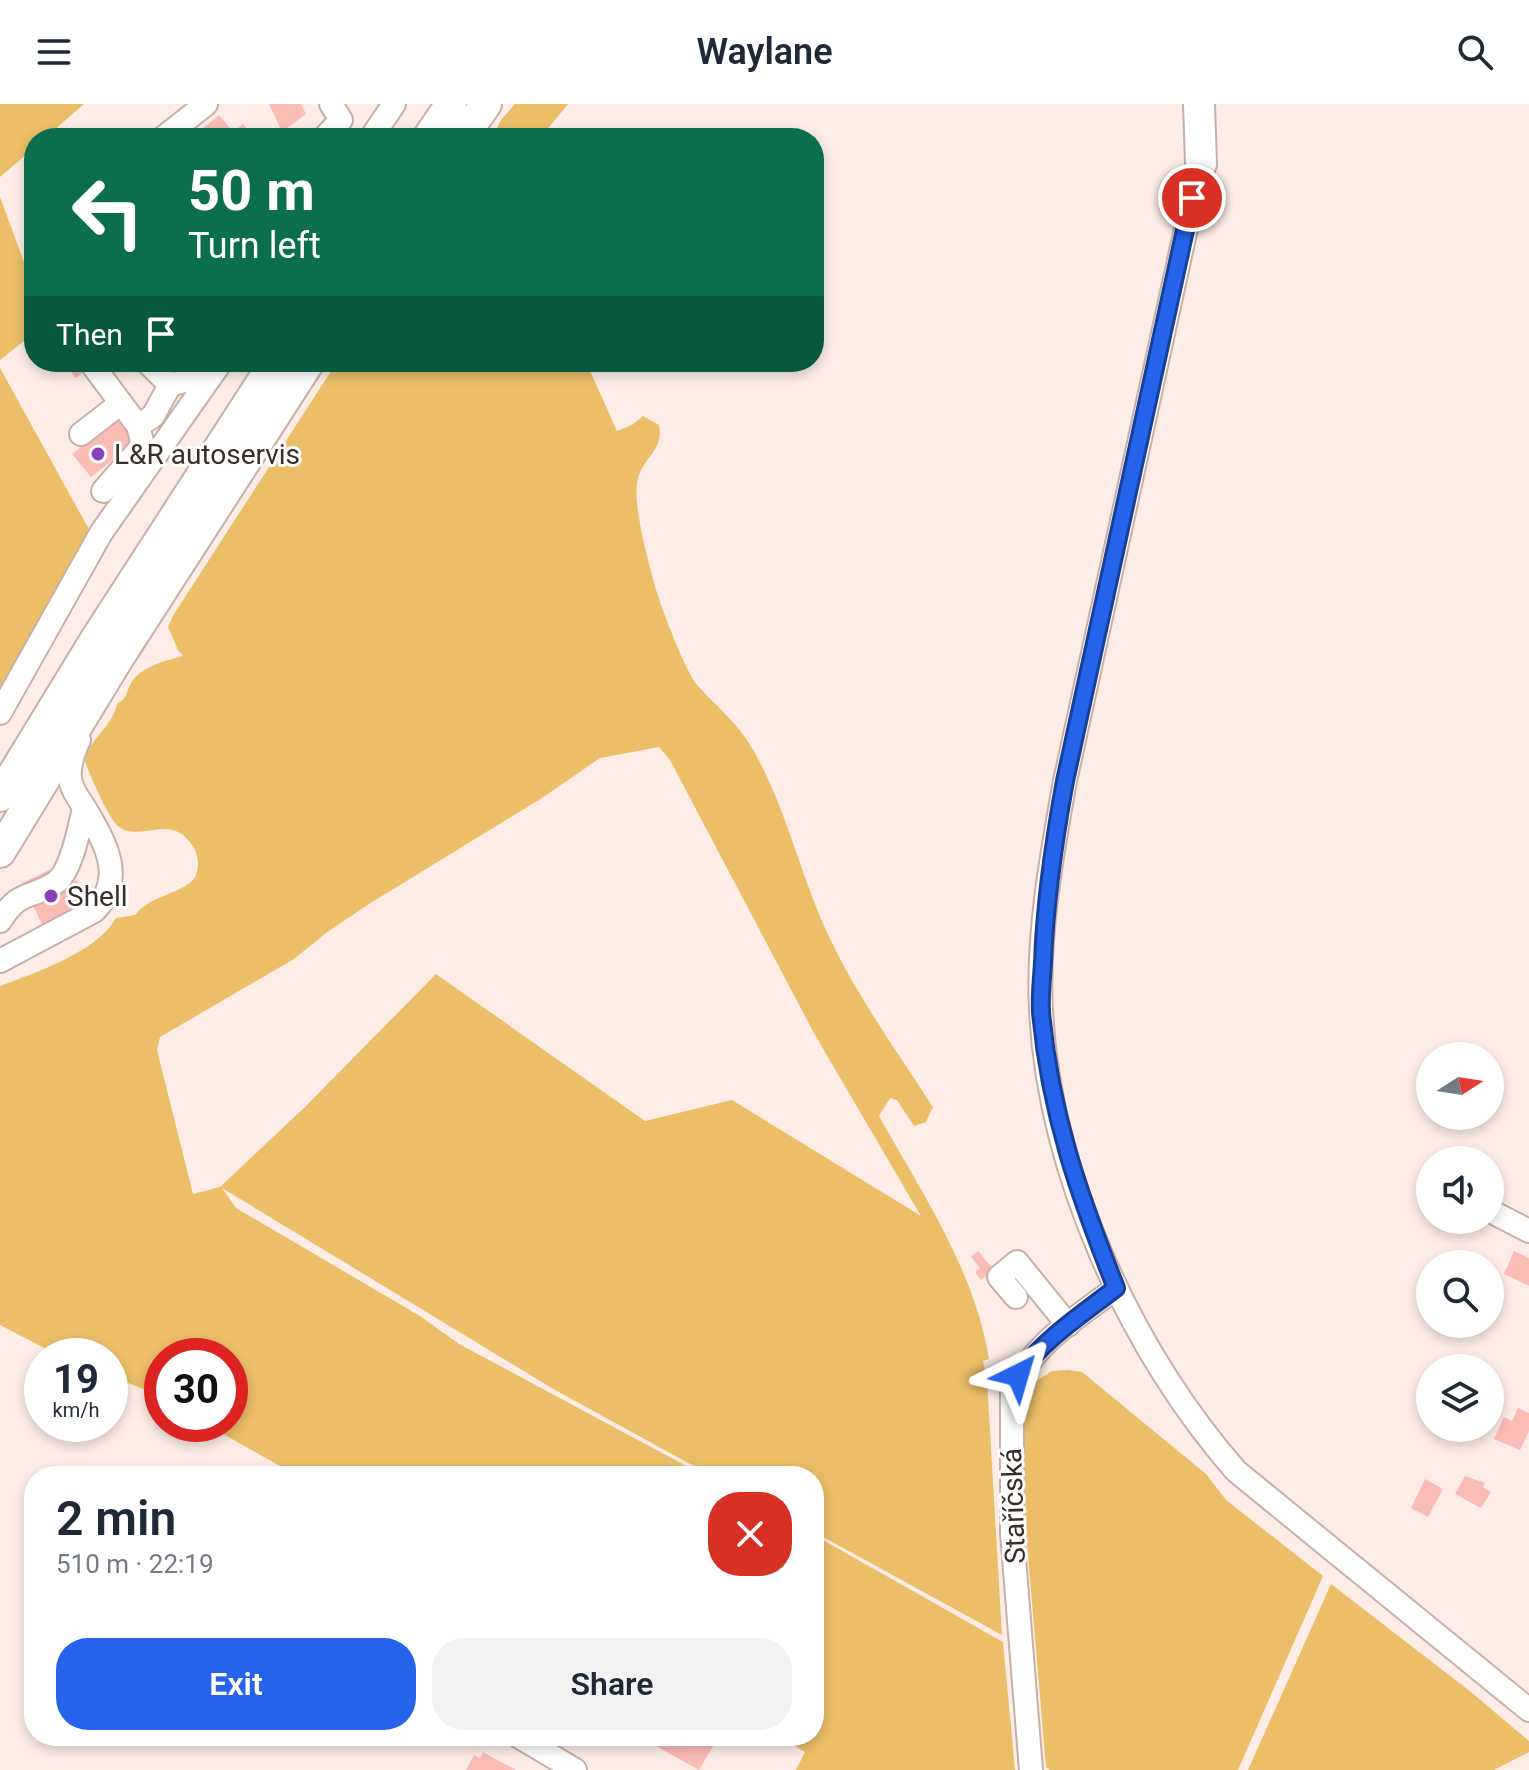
<!DOCTYPE html>
<html lang="en">
<head>
<meta charset="utf-8">
<style>
  body { margin:0; font-family:Roboto,sans-serif; background:#f2f2f3; color:#1f2937; height:100vh; display:flex; flex-direction:column; font-size:30px; white-space:nowrap }
  * { box-sizing:border-box; margin:0 }
  p { font-size:26px; color:#747a83 }
  .icon { flex:none; width:44px; height:44px; fill:none; stroke:currentColor; stroke-width:2; stroke-linecap:round; stroke-linejoin:round }
  .map { position:relative; flex:1; overflow:hidden }
  .side { position:absolute; left:24px; top:1362px; width:800px; height:280px; display:flex; flex-direction:column; background:#fff; border-radius:32px; box-shadow:0 4px 12px #0003 }
  .side>* { flex:none }
  .guide { position:absolute; left:24px; top:24px; width:800px; height:244px; border-radius:32px; box-shadow:0 4px 12px #0003; background:#0b6e4f; color:#fff; overflow:hidden }
  .needle { width:52px; rotate:78deg }
  .fabs { position:absolute; left:1416px; top:938px; display:grid; gap:16px }
  .fabs a { display:grid; place-items:center; width:88px; height:88px; border-radius:50%; background:#fff; box-shadow:0 4px 12px #0003; font-size:40px }
  .speed { position:absolute; left:24px; top:1234px; display:flex; gap:16px; font-size:40px; font-weight:700; text-align:center }
  .speed>* { display:grid; place-content:center; width:104px; height:104px; border-radius:50%; background:#fff; box-shadow:0 4px 12px #0003; line-height:1 }
  .speed small { font-size:20px; font-weight:400 }
  .speed .limit { border:12px solid #d22; background:#fff; color:#111 }
  .pin { position:absolute; display:grid; place-items:center; width:68px; height:68px; color:#fff; margin:-34px; border:4px solid #fff; border-radius:50%; box-shadow:0 2px 8px #0007 }
  .me { position:absolute; width:88px; margin:-44px; rotate:40deg; stroke-linejoin:round; filter:drop-shadow(0 0 6px #0008) }
  .turn { display:flex; align-items:center; gap:28px; height:168px; padding:0 32px; font-size:36px }
  .turn .icon { width:104px; height:104px; stroke-width:2.5 }
  .turn b { display:block; font-size:56px; line-height:68px }
  .then { display:flex; align-items:center; height:76px; padding:0 32px; background:#0003; gap:16px; font-size:30px }
  .round { display:grid; place-items:center; flex:none; width:84px; height:84px; border-radius:32px; background:#f2f2f3 }
  .overview { display:flex; align-items:center; justify-content:space-between; height:136px; padding:0 32px }
  h1 { font-size:48px; font-weight:600; line-height:60px }
  .action { display:flex; gap:16px; margin-top:auto; padding:16px 32px }
  .action a { flex:1; height:92px; border-radius:32px; background:#2563eb; color:#fff; font-size:32px; font-weight:600; line-height:92px; text-align:center }
  .action a+a { background:#f2f2f3; color:#1f2937 }
  header { display:flex; justify-content:space-between; align-items:center; height:104px; padding:0 32px; background:#fff; font-size:36px; font-weight:600 }
  .map>svg:first-child { display:block }
  .green { fill:#ebbe67; fill-rule:evenodd }
  .building { fill:#fcbcb6 }
  .lines { fill:none; stroke-linecap:round; stroke-linejoin:round }
  .minor-casing { stroke:#c9b0a6; stroke-width:26 }
  .highway-casing { stroke:#c9b0a6; stroke-width:34 }
  .minor { stroke:#fff; stroke-width:22 }
  .highway { stroke:#fff; stroke-width:30 }
  .route-casing { stroke:#184099; stroke-width:20 }
  .route { stroke:#2563eb; stroke-width:14 }
  .poi-dot { fill:#8541b5; stroke:#fefefe; stroke-width:3 }
  .labels { text-anchor:middle; stroke-width:6; stroke-linejoin:round; paint-order:stroke }
  .poi-label { font-size:28px; fill:#382e2a; stroke:#fefefe; text-anchor:start }
  .street-label { font-size:28px; fill:#382e2a; stroke:#fefefe }
</style>
</head>
<body>
<header><svg class="icon" aria-label="menu" viewBox="0 0 24 24"><path d="M4 6h16M4 12h16M4 18h16"/></svg>Waylane<svg class="icon" aria-label="search" viewBox="0 0 24 24"><circle cx="10" cy="10" r="6"/><path d="M15 15l6 6"/></svg></header>
<div class="map">
<svg width="1529" height="1666" viewBox="0 0 1529 1666">
  <rect width="100%" height="100%" fill="#fdede6"/>
  <path class="green" d="M0 0H84L45 34H34V44L0 73Z
    M515 0H568L540 34H492L501 16Z
    M0 93 34 185V229L0 256Z
    M337 258H586L617 327 632 321 643 312 659 321C665 347 639 356 637 380 634 406 648 456 655 482 660 501 686 569 698 582 719 605 741 622 756 651 788 710 802 777 831 837 859 895 898 949 933 1003L926 1018 914 1022 897 996 890 994 879 1012C922 1089 975 1167 989 1255L983 1257 987 1276 1002 1531 814 1428V1372H712L555 1286 222 1084 236 1104 420 1212 459 1240 705 1372H298L205 1320H230V1252H162V1296L141 1284 110 1272V1252H60L0 1221V882C35 869 97 848 116 814L135 811C153 790 176 792 193 776 197 772 198 764 198 758 197 748 194 743 188 736 167 711 137 739 118 722 107 712 90 671 84 655 92 633 112 623 117 600 128 594 126 588 131 579 140 563 167 556 183 552L178 546 168 523 174 510ZM659 643 670 656 815 931 921 1112 732 996 645 1017 436 870 305 1003 220 1083 193 1090 157 946 160 933 294 855 326 829 369 800 542 694 600 654Z
    M0 264 91 429 0 584Z
    M1068 1266 1082 1268 1206 1370 1226 1396 1323 1472 1238 1666H1050L1046 1663 1025 1416 1024 1302 1033 1279 1052 1267Z
    M814 1431 1003 1538 1015 1666H796L805 1648 778 1632H814Z
    M1331 1480 1471 1588 1529 1637V1648L1494 1666H1248Z"/>
  <path class="building" d="M269 0H301L306 10 282 28Z
    M219 11 233 28 243 20 254 34H191Z
    M63 258H83L89 264 76 274Z
    M118 313 137 337 91 373 72 350Z
    M51 765 60 784 77 776 87 797 71 805 81 826 52 841 22 779Z
    M978 1147 994 1166 981 1176 975 1168 980 1164 971 1153Z
    M1514 1147 1529 1154V1182L1504 1170Z
    M1518 1304 1529 1309V1327L1520 1346 1494 1335 1504 1313 1512 1317Z
    M1465 1372 1485 1379 1483 1383 1491 1388 1481 1404 1455 1390Z
    M1425 1375 1443 1385 1428 1413 1411 1404Z
    M638 1632H713L718 1634 699 1666Z
    M483 1648 516 1666H466L474 1651 480 1654Z"/>
  <g class="lines">
    <g class="minor-casing">
      <path id="minor" d="M163 34 206 0
        M324 34 341 16 331 0
        M371 34 394 0
        M1203 47 1065 677C1052 749 1037 831 1041 906 1049 1069 1130 1245 1236 1367L1529 1606
        M147 258 170 281
        M94 263 138 322 153 312 170 281 213 269
        M81 330 121 299
        M103 387 143 341 138 322
        M0 609 101 429 221 258
        M0 817C20 785 29 796 55 779 71 769 80 722 84 704
        M0 857 94 807C126 775 106 740 86 706 81 698 73 688 71 679 67 665 73 649 79 636
        M1496 1110 1529 1127
        M1016 1193 999 1173 1017 1158 1068 1221
        M518 1632 575 1666
        M1031 1666 1012 1429V1290C1029 1241 1077 1214 1116 1184"/>
    </g>
    <g class="highway-casing">
      <path id="highway" d="M1199 0 1201 60
        M428 34 451 0
        M462 34 486 0
        M0 692 94 538 275 258
        M0 748 119 553 309 258"/>
    </g>
    <use href="#minor" class="minor"/>
    <use href="#highway" class="highway"/>
  </g>
  <g class="lines">
    <g class="route-casing">
      <path id="route" d="M1018 1271C1044 1235 1081 1211 1116 1184 1079 1091 1050 1009 1041 908 1040 892 1042 875 1043 859 1045 797 1054 737 1065 677L1192 94"/>
    </g>
    <use href="#route" class="route"/>
  </g>
  <g class="poi-dot">
    <circle cx="98" cy="350" r="8"/>
    <circle cx="51" cy="792" r="8"/>
  </g>
  <g class="labels">
    <g class="poi-label">
      <text x="114" y="360">L&amp;R autoservis</text>
      <text x="67" y="802">Shell</text>
    </g>
    <g class="street-label">
      <text transform="translate(1013 1402) rotate(-92)" y="10">Staříčská</text>
    </g>
  </g>
</svg>
<div class="fabs">
<a><svg class="needle" viewBox="-14 -14 28 28"><path d="M0-13l5 13h-10z" fill="#e53935"/><path d="M0 13l5-13h-10z" fill="#747a83"/></svg></a>
<a><svg class="icon" aria-label="sound" viewBox="0 0 24 24"><path d="M4 9h4l5-4v14l-5-4H4zM17 9q2 3 0 6"/></svg></a>
<a><svg class="icon" aria-label="search" viewBox="0 0 24 24"><circle cx="10" cy="10" r="6"/><path d="M15 15l6 6"/></svg></a>
<a><svg class="icon" aria-label="layers" viewBox="0 0 24 24"><path d="M12 4l9 5-9 5-9-5zM3 14l9 5 9-5"/></svg></a>
</div>
<div class="speed"><div>19<small>km/h</small></div><div class="limit">30</div></div>
<div class="pin" style="left:1192px;top:94px;background:#d93025"><svg class="icon" aria-label="arrive" viewBox="0 0 24 24"><path d="M6 21V4h12l-3 4 3 4H6"/></svg></div>
<svg class="me" style="left:1018px;top:1271px" viewBox="-20 -20 40 40"><path d="M0-17L14 15 0 8-14 15z" fill="#2563eb" stroke="#fff" stroke-width="4"/></svg>
<div class="guide">
<div class="turn"><svg class="icon" aria-label="left" viewBox="0 0 24 24"><path d="M17 20v-9H6M10 6l-5 5 5 5"/></svg><div><b>50 m</b>Turn left</div></div>
<div class="then">Then<svg class="icon" aria-label="arrive" viewBox="0 0 24 24"><path d="M6 21V4h12l-3 4 3 4H6"/></svg></div>
</div>
<section class="side">
<div class="overview"><div><h1>2 min</h1><p>510 m · 22:19</p></div><a class="round" style="background:#d93025;color:#fff"><svg class="icon" aria-label="close" viewBox="0 0 24 24"><path d="M6 6l12 12M18 6L6 18"/></svg></a></div>
<div class="action"><a>Exit</a><a>Share</a></div>
</section>
</div>
</body>
</html>
